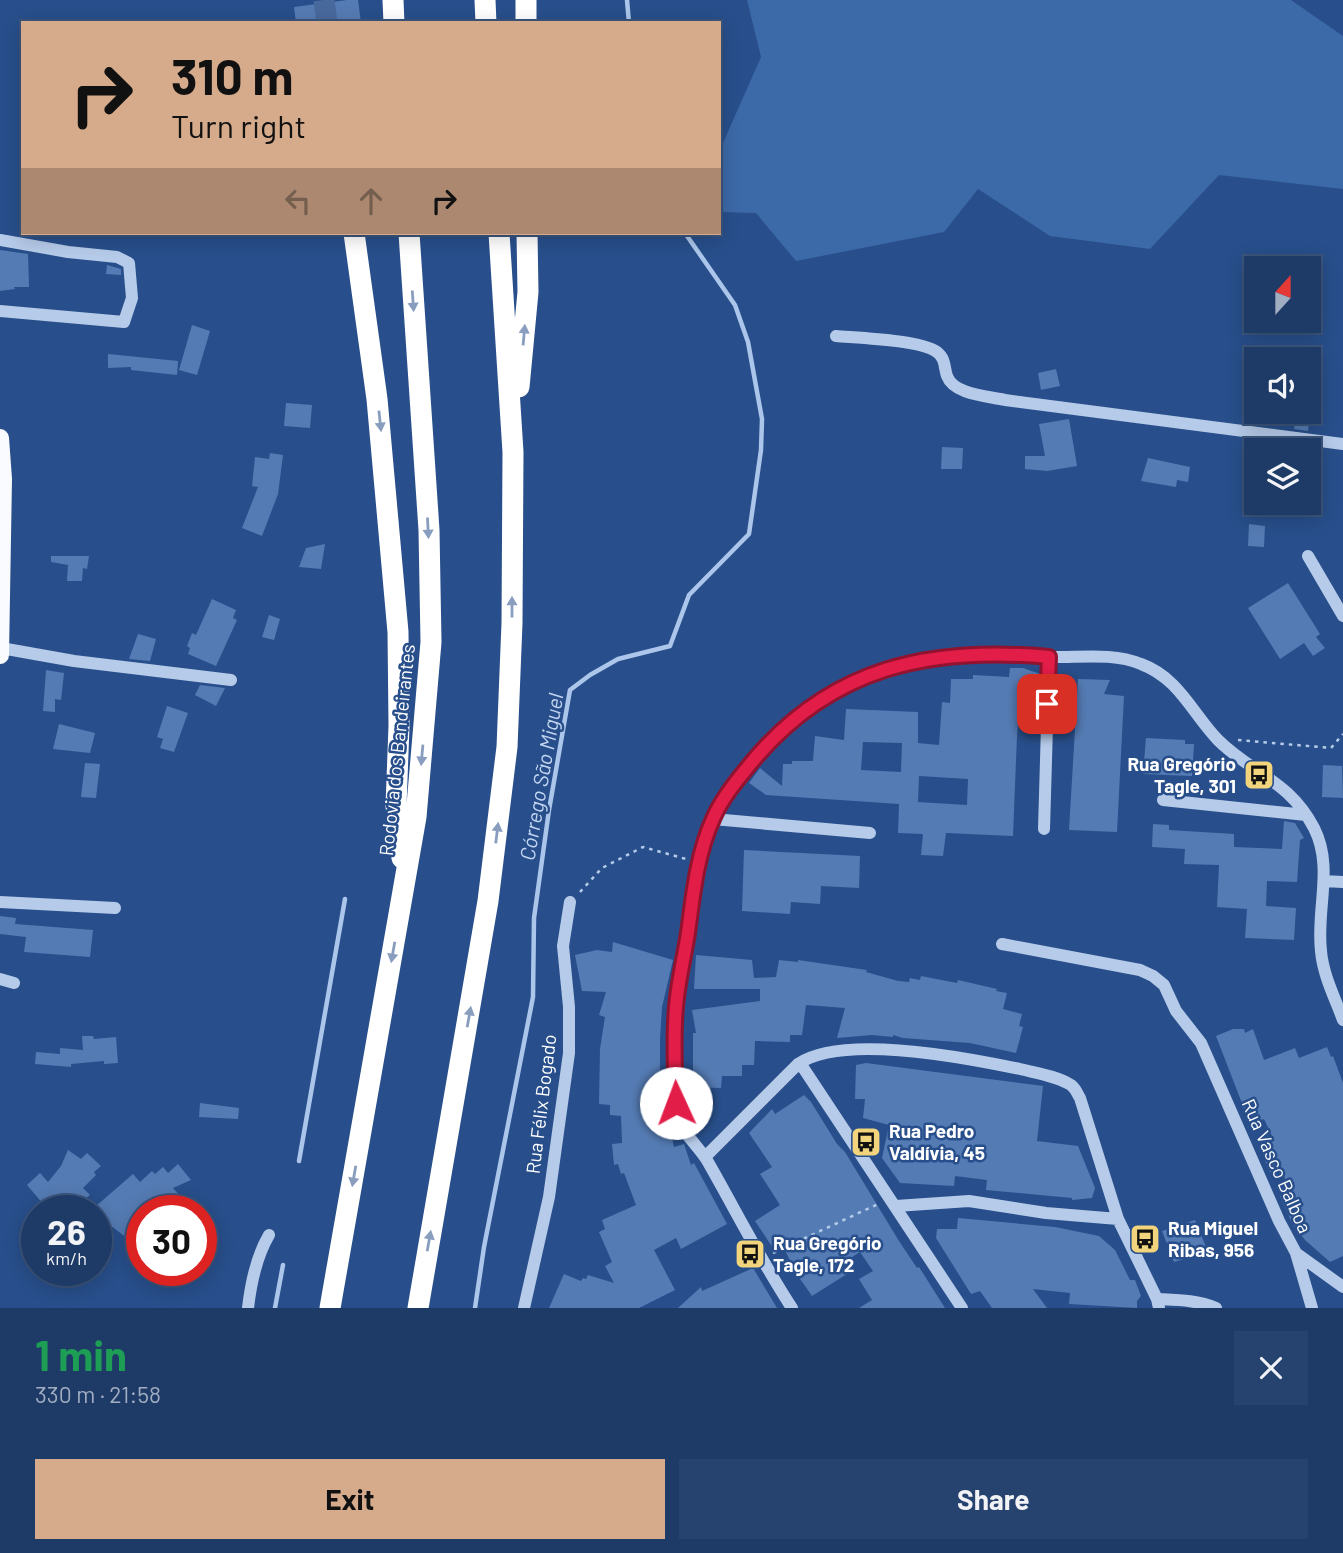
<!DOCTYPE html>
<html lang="en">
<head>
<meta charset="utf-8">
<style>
  body { margin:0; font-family:Barlow,sans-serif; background:#26426e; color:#f1f3f6; height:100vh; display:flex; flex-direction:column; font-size:26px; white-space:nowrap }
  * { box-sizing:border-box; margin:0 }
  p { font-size:23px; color:#a1adc0 }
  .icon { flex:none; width:38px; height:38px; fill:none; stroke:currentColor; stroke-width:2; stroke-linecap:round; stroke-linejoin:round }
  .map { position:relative; height:1308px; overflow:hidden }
  .details { display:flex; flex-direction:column; background:#1e3b68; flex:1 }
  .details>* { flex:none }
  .top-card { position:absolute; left:21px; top:21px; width:700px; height:214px; border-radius:0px; box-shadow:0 4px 18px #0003,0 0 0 2px #3c557c; background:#d6ab8b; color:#111; overflow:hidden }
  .needle { width:46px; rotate:21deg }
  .buttons { position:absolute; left:1244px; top:256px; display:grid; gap:14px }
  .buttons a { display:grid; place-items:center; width:77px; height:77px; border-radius:0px; background:#1e3b68; box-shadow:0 4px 18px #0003,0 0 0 2px #3c557c; font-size:35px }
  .speed { position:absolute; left:21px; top:1195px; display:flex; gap:14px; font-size:35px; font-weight:700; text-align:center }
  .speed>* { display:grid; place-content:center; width:91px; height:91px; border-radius:50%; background:#1e3b68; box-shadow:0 4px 18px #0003,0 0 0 2px #3c557c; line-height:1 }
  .speed small { font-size:18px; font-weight:400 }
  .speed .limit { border:10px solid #d22; background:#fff; color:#111 }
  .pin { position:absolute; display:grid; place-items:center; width:60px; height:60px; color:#fff; margin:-30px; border-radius:14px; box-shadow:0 4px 10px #0006 }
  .me { position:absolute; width:77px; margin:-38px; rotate:358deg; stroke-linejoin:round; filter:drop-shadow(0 0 5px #0008) }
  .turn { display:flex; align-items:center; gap:24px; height:147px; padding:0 35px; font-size:32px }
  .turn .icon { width:91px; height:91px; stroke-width:2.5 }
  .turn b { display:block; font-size:49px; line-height:60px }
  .lanes { display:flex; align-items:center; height:66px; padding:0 35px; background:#0003; justify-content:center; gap:35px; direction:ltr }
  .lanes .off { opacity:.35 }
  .round { display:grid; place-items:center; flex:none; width:74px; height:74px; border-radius:0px; background:#26426e }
  .headline { display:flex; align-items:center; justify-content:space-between; height:119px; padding:0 35px }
  h1 { font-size:42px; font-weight:700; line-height:52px; color:#1e9e55 }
  .primary-button { display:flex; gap:14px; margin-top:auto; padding:14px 35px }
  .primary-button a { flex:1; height:80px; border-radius:0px; background:#d6ab8b; color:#111; font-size:28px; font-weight:700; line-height:80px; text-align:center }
  .primary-button a+a { background:#26426e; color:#f1f3f6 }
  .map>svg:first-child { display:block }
  .green { fill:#3c69a7 }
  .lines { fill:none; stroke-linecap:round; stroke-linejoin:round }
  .stream { stroke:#abc6ea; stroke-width:4.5 }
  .building { fill:#547bb3; fill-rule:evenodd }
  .highway-tunnel { stroke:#48699c; stroke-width:21; stroke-dasharray:21 10; stroke-linecap:butt }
  .path { stroke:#b6cbe9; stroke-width:2.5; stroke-dasharray:3.5 5; stroke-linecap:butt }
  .minor { stroke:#b6cbe9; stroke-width:12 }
  .major { stroke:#f9fbfe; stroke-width:18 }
  .highway { stroke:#fff; stroke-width:21 }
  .oneway { fill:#899ebf }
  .route-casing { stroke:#92132f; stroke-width:18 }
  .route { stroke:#e11d48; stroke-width:12 }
  .labels { text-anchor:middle; stroke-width:5; stroke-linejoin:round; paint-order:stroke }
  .street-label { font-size:19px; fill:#fff; stroke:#284f8b }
  .poi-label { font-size:19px; font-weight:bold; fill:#fff; stroke:#284f8b; text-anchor:start }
  .water-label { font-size:21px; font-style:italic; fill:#c2d5f1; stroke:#284f8b }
</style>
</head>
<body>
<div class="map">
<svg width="1343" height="1308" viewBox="0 0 1343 1308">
  <rect width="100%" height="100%" fill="#284f8b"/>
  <path class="green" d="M747 0H1291L1343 36V189L1219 175 1150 249 1050 236 978 189 944 232 796 261 756 213 719 212V152L761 57Z"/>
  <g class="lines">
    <path class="stream" d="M627 0 629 23
      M299 1161 345 899
      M275 1308 283 1265
      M475 1308 484 1247 533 997 534 918 549 810 570 690 590 675 618 659 670 646 689 595 749 534 761 450 762 419 748 342 735 305 685 233"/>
  </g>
  <path class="building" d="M347 0H358L361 23H296L294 7Z
    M0 250 28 254 29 287H14L15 289 0 291Z
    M107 265 121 269V275L106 274Z
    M192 325 210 331 197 375 179 370Z
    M108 354 178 361 177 375 131 370V367L108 368Z
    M1056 369 1060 386 1041 390 1038 373Z
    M286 403 312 405 310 428 284 426Z
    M1296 418 1309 421 1308 431 1294 429Z
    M1069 419 1077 466 1047 471 1025 469V456H1045L1039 424Z
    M942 447 963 448 962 469H941Z
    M270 453 283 455 278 494 262 536 242 528 258 487 252 486 255 457 269 459Z
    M1148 458 1190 467 1188 482 1177 480 1176 487 1141 481Z
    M1249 524 1265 526 1264 547 1248 546Z
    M325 544 321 569 299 567 306 548Z
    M51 556H89L87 569 83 568 82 581H67L68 565 51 562Z
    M1288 583 1320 634 1316 637 1325 648 1313 656 1304 643 1280 659 1248 608Z
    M212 599 236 610 233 618 237 620 216 666 188 654 190 648 187 646 192 633 196 635Z
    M269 615 280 619 274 640 262 637Z
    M138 634 156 639 150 661 129 659Z
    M1010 668H1023L1040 674V678L1021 684 1017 736 1013 836 946 833 943 856 921 855 923 834 898 833 899 804 766 795 749 783 760 768 782 786 783 764H792V761H813L815 736 844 740 846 709 918 712V743L939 745 942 702 950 703 951 679H973V675L1009 677ZM863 742 902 743 901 772 861 770ZM919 776 968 779 967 805 918 802Z
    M46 670 64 673 61 700 55 699V712L43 711Z
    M1078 679 1110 680 1104 694 1124 696 1117 832 1069 830Z
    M200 685 225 688 216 706 195 695Z
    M167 706 188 713 174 752 160 748 163 739 157 737Z
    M59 724 95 733 90 753 53 749Z
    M1146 738 1185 740V744H1194L1192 776 1143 774Z
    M85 763 100 764 96 798 81 797Z
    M1323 765 1342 766 1343 798 1322 797Z
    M1284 821 1295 823 1304 838 1300 840 1297 882 1267 881 1266 906 1296 908 1294 940 1245 938 1247 909 1217 907 1219 865 1184 864 1185 849 1152 847 1153 824 1169 825V830L1234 834V847L1282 849Z
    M744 850 860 856 859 888 821 886 820 904 791 902 790 914 742 911Z
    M0 916 16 918 15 924 93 930 90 957 24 952 26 937 0 934Z
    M613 942 673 960 662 1007 660 1039V1083L665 1105 664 1117H667L674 1147 684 1144 691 1165 694 1163 727 1224 681 1249 676 1238 654 1250 675 1290 639 1308H549L564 1274 581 1281 583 1278 586 1279 588 1275 614 1283 605 1266 612 1262 599 1232 605 1229 602 1220 636 1205 624 1173 621 1174 618 1164 614 1165 612 1144 622 1143 621 1116 610 1115V1105L599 1104 600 1049 605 1017 599 1015 606 992 582 991 575 955 597 950 612 952Z
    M696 955 752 960 754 978 776 977 779 960 798 962V960L867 970 866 972 898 981 909 982 910 978 920 980 921 976 957 983 958 980 997 989 996 991 1007 993 1003 1009 1022 1014 1019 1026 1023 1027 1016 1053 970 1043 903 1038 893 1035V1037L872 1035 837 1038 845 1008 806 1005 802 1035H790V1042L755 1041 754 1065H742V1076H722L721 1088 687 1087 686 1076H693V1033H696L692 1010 760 1001V989H694Z
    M1233 1029H1244L1245 1033 1253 1029 1264 1060 1295 1048 1299 1058 1327 1047 1331 1057 1333 1056 1343 1083V1256L1330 1262 1305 1240 1292 1223 1280 1196 1291 1193 1282 1171 1270 1172 1259 1146 1274 1140 1264 1119 1250 1124 1216 1036Z
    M82 1036H93L94 1039 116 1037 118 1063 104 1064V1061L71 1064V1067L35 1064 36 1052 60 1054V1048L83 1050Z
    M866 1063 1043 1086 1037 1141 1078 1146 1095 1188 1092 1198 1072 1200V1198L986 1190 987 1180 955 1176 954 1186 900 1183 882 1158 889 1125 863 1118 865 1099H855L856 1065Z
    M804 1095 811 1102 837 1144 845 1152 899 1241 917 1268 919 1267 945 1308H859L872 1300 859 1279 873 1271 860 1252 841 1264 847 1274 812 1296 796 1273 782 1244 773 1248 755 1221 780 1205 760 1174 772 1167 749 1133 772 1109 775 1114Z
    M200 1103 239 1108 238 1119 199 1117Z
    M68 1150 81 1159 87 1153 101 1166 94 1172 96 1175 83 1188 90 1195 70 1211H49L27 1185 40 1173 48 1182 61 1166Z
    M178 1164 191 1180 173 1188 186 1203 177 1211H142V1250L96 1214V1206L133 1174 140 1182 152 1171 155 1174 163 1167 168 1173Z
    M958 1218 1055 1227 1099 1236 1115 1250 1130 1280H1135L1141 1296 1137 1301V1308L1069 1304 1070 1293 1033 1289 1047 1308H992L980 1291 971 1294 936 1238 937 1229H957Z
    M1195 1220 1208 1252 1174 1262 1162 1231Z
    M753 1268 777 1308H678L701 1287 702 1291Z"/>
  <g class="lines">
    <path class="highway-tunnel" d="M324 0 327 23"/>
    <path class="path" d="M1238 740 1331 748 1343 734
      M580 892 602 868 643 847 686 859
      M773 1253 878 1204"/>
    <path class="minor" d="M0 240 68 252 117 257 129 263 132 298 124 322 0 311
      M836 336C860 338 920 340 937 352 946 359 944 368 947 376 954 395 988 396 1005 400L1343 444
      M1308 556 1343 616
      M1 648 74 661 231 680
      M1163 800 1306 815
      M713 819 870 833
      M1044 829 1049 657
      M1324 881 1343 882
      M0 902 115 908
      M1002 944 1140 970 1153 976 1164 985 1176 1011 1201 1043 1279 1221 1296 1253 1312 1308
      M0 979 14 983
      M798 1064 804 1069 962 1308
      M705 1157 798 1064C842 1033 968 1058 1020 1069 1036 1073 1057 1076 1071 1085 1076 1089 1077 1093 1080 1098L1118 1219 1157 1299 1159 1308
      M896 1206 969 1201 1046 1213 1118 1219
      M1296 1253 1343 1287
      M1157 1299C1178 1300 1197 1300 1216 1308
      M248 1308C251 1282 256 1257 269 1235
      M524 1308 549 1197 569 1053V1007L563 946 570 902
      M792 1308C761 1261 736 1211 708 1162 700 1148 684 1135 679 1120 675 1106 676 1090 676 1076 675 1052 672 1027 676 1003 678 989 682 974 684 960 691 913 693 860 714 817 725 795 740 776 756 757 834 663 932 650 1047 657 1078 658 1112 652 1141 664 1179 678 1192 713 1218 740 1252 774 1289 780 1314 828 1334 867 1316 909 1321 951 1323 975 1335 998 1343 1020"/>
    <path class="major" d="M0 438 3 479 0 655"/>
    <path class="highway" d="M393 0 394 23
      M485 0 486 23
      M526 23V0
      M354 233 377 399 398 632 399 726 396 806 402 858
      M519 387 528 292 527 233
      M330 1308 416 817 431 642 429 530 409 233
      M418 1308 488 901 507 747 512 623 513 452 499 233"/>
  </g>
  <defs><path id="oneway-solid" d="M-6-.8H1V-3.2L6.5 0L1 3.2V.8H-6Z" transform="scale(1.75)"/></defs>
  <g class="oneway">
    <use href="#oneway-solid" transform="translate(413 301) rotate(86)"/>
    <use href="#oneway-solid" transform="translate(524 335) rotate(-85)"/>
    <use href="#oneway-solid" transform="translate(380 421) rotate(84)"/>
    <use href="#oneway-solid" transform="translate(428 528) rotate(87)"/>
    <use href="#oneway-solid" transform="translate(512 607) rotate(-90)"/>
    <use href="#oneway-solid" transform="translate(422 755) rotate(95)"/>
    <use href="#oneway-solid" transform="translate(497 833) rotate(-83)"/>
    <use href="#oneway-solid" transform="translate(393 952) rotate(100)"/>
    <use href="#oneway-solid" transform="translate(469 1017) rotate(-80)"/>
    <use href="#oneway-solid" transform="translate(354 1176) rotate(100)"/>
    <use href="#oneway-solid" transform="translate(429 1241) rotate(-80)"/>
  </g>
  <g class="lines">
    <g class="route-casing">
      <path id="route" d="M676 1103C675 1071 673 1039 676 1007 678 982 684 958 688 933 693 895 697 854 713 819 722 798 738 779 752 762 831 667 930 646 1049 657L1047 704"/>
    </g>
    <use href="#route" class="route"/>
  </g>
  <defs>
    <g id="bus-square" transform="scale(1.575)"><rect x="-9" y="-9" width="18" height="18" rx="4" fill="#f2d47c" stroke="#284f8b"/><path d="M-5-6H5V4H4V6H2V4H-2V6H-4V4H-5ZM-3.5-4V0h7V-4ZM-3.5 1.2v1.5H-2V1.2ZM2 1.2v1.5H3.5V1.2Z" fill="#111"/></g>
  </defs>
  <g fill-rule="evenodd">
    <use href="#bus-square" x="1259" y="775"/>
    <use href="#bus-square" x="866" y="1142"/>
    <use href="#bus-square" x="1145" y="1239"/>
    <use href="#bus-square" x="750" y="1254"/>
  </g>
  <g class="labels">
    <g class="street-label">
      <text transform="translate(397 750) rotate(-84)" y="7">Rodovia dos Bandeirantes</text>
      <text transform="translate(541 1104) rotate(-83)" y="7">Rua Félix Bogado</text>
      <text transform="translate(1277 1166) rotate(66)" y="7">Rua Vasco Balboa</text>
    </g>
    <g class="poi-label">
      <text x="1236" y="771" text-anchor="end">Rua Gregório<tspan x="1236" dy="22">Tagle, 301</tspan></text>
      <text x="889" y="1138">Rua Pedro<tspan x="889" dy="22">Valdívia, 45</tspan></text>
      <text x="1168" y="1235">Rua Miguel<tspan x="1168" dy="22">Ribas, 956</tspan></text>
      <text x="773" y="1250">Rua Gregório<tspan x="773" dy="22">Tagle, 172</tspan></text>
    </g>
    <g class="water-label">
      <text transform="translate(542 777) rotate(-80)" y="7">Córrego São Miguel</text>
    </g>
  </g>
</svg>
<div class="buttons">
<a><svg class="needle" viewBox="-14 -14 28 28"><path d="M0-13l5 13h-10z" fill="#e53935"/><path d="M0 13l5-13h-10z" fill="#a1adc0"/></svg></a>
<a><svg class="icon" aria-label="sound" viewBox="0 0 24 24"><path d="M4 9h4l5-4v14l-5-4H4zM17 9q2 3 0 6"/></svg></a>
<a><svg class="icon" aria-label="layers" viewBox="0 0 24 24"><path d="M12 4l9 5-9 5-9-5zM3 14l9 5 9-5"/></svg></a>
</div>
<div class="speed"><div>26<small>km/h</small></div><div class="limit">30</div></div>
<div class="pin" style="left:1047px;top:704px;background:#d93025"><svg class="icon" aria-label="arrive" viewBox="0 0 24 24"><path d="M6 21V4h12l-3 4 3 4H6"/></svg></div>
<svg class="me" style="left:676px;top:1103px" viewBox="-20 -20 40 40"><circle r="19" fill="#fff"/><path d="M0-13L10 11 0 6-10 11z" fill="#e11d48"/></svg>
<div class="top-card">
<div class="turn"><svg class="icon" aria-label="right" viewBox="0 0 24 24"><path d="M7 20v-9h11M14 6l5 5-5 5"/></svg><div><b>310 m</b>Turn right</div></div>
<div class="lanes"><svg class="icon off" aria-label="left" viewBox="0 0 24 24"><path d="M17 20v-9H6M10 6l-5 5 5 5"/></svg><svg class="icon off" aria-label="ahead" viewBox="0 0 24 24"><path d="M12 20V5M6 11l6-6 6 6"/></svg><svg class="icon" aria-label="right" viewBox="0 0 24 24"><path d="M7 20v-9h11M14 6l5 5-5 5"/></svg></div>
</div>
</div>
<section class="details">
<div class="headline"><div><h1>1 min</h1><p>330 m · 21:58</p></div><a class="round"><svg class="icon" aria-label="close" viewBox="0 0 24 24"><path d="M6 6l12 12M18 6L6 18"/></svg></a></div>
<div class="primary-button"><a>Exit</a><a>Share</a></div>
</section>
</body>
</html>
